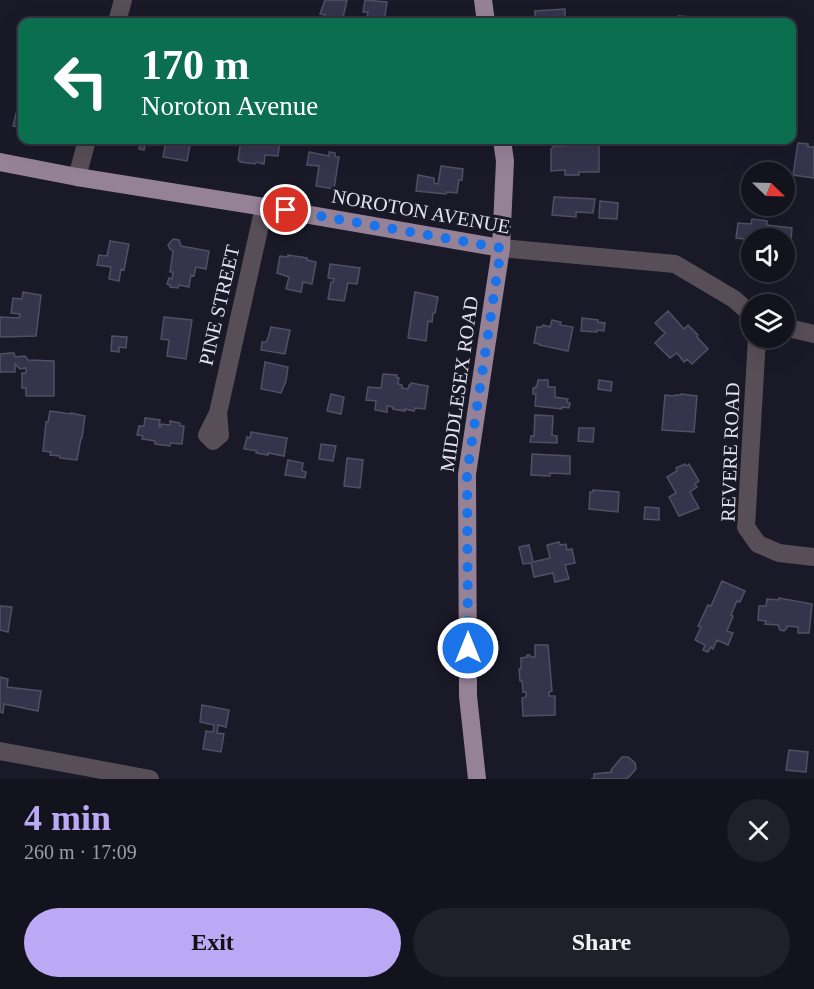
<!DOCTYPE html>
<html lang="en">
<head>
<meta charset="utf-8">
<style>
  body { margin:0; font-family:"Times New Roman",serif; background:#20202b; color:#f1f3f6; height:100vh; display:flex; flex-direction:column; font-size:22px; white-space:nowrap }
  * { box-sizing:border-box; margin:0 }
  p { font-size:20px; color:#9d9ea4 }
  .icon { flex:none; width:33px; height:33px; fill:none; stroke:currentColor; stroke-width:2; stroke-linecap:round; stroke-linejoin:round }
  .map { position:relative; height:779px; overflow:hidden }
  .drawer { display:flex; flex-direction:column; background:#13131e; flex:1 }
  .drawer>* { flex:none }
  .banner { position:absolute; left:18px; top:18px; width:778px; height:126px; border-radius:12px; box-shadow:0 6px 24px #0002,0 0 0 2px #32323c; background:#0b6e4f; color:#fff; overflow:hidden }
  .needle { width:39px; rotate:113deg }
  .controls { position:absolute; left:741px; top:162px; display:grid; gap:12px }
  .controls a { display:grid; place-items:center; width:54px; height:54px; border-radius:50%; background:#13131e; box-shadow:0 6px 24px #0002,0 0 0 2px #32323c; font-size:30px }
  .pin { position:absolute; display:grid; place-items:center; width:51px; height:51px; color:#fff; margin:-26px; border:3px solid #fff; border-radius:50%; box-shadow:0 2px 6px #0007 }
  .me { position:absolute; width:66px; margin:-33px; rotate:0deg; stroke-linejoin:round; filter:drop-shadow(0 0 4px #0008) }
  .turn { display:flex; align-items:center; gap:21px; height:126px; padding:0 24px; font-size:27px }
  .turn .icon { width:78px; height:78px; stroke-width:2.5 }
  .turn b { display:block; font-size:42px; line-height:51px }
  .round { display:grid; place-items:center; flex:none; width:63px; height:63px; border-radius:32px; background:#20202b }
  .head { display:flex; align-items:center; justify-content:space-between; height:102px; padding:0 24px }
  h1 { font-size:36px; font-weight:700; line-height:45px; color:#bca9f5 }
  .cta { display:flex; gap:12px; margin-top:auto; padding:12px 24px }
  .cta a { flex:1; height:69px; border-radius:36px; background:#bca9f5; color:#111; font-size:24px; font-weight:700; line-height:69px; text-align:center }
  .cta a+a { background:#20202b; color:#f1f3f6 }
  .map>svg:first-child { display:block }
  .building { fill:#34344d; stroke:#505063; stroke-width:1.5 }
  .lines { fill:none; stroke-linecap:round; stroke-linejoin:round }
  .minor { stroke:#584e58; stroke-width:18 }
  .major { stroke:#968297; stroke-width:18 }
  .route { stroke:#1a73e8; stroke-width:10; stroke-dasharray:0 18 }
  .labels { text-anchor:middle; stroke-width:6; stroke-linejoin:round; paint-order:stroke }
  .street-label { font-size:20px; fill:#e3e4ef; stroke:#191928 }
</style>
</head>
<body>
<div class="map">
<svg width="814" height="779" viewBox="0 0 814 779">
  <rect width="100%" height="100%" fill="#191928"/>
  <path class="building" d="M325 0H347L342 22H323L325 15 320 14Z
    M365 0 387 2 384 22H366L368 12H363Z
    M565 9V22H535V11Z
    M678 16 707 18 706 22H677Z
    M21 93 22 94V128L13 126Z
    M118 140H146L144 150 139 149 140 145 126 143V142Z
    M166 140H191L187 161 163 157Z
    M241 140 271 142V140H280L278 156 265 155 264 164 256 162 255 164 240 162V160H238Z
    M564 143H599V172H579V175H565V170L551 171V149L554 146H565Z
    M798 143 808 144V147H814V178L793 175Z
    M309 152 329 156V152L335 153V157H339L334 189 316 186 319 166 307 165Z
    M441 166 463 169 462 180H459L457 193 447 192 446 194 416 191 418 175 434 178V183L438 184Z
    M554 197 595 199 593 213 576 212V217L552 215Z
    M600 201 618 203 617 219 599 218Z
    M752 219 767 221V225L792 228 789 267H784V238H752V249L744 248 745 239 736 238 738 223 751 224Z
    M173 239 179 240 181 246 209 251 206 269 196 267 194 276 191 275 189 287 179 285 178 288 170 287V285L167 284 169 278 172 279 173 272H170L173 251 170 249 168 245Z
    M110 241 129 244 124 270 121 269 119 281 109 279 111 267 97 265 99 255 107 256Z
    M288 255 307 258V260L316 262 312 284 303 282 301 292 286 289 289 277 277 273 280 256 288 257Z
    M330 264 360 268 357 284 348 283 344 301 328 299 331 282H333L334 279 328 278Z
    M23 292 41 295 36 336 0 337V317L19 318 20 314 11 313 13 298 22 299Z
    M415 292 438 297 435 313H433L432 322 428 321 426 341 408 338Z
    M668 311 684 329 688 325 698 335 697 337 708 349 692 364 687 359 684 362 677 353 670 358 655 343 665 333 655 323Z
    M164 317 192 320 186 359 167 356 169 340 161 339Z
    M582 318 598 320V322L605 323 604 331 597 330V332L581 331Z
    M552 320 561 322 560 325 573 327 568 351 539 345V344L534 343 537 327H542L543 325 550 327Z
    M271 327 290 330 285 354 261 350 262 342H266L268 338Z
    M112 336 127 337 126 348 119 347V352L111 351Z
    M10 353H14L15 357 25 356 28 360 54 361V396H26V388H22V373H26V368L20 369 15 364V372H0V354Z
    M265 362 288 367 286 381 281 393 261 389Z
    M383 374 397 375V378H399L398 384 402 385V388L408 389 409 385H411V383L428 386 425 409 415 408 414 411 405 409V411L393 409V407L387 406V412L375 410 376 401 366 400 368 387 381 388Z
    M538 380H548V387H555V397L568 399 567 402 570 403 569 408 562 407V409L535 406 536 394H533V388H536V386H537Z
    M599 380 612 382 611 391 598 389Z
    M331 394 344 397 341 414 327 411Z
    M681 394 697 396 694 432 662 430 665 395 675 396V395H681Z
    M50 411 71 414V413L85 416 82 438H81L77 460 60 458V456L50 455 51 452 43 451 46 422H48Z
    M535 415 553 416 552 435 557 436V443L530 442 531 436H534Z
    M145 418 160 420 159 427H161V424L170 425V421L180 423V426H184L182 444 171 443 170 446 155 444V441L142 439 143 436 137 435 139 426H144Z
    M579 428H594L593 442 578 441Z
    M251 432 287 438 284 456 268 453V455L256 453 257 451 244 449 247 437 250 438Z
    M321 444 336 446 333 461 319 459Z
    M532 454 570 456V474L550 473V476L531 475Z
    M347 458 363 460 360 488 344 486Z
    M288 460 303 463 302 471 306 472 305 478 285 475Z
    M685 464 686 466 689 464 699 481 695 484 697 487 690 492 699 508 679 516 669 497 676 493 667 477 677 471 676 468Z
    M593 490 619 492 618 512 589 509 590 492H593Z
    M645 507 659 508V520L644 519Z
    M559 542 560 545 566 544 567 550 572 549 575 563 565 565 569 579 555 582 553 573 534 577 531 563 523 564 519 547 529 545 533 562 550 558 547 545Z
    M722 581 745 591 740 602 737 601 731 615 733 616 727 631 733 633 728 645 717 640 713 649 711 647 708 652 703 650 705 645 695 640 701 627 698 626 708 605 711 606Z
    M779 598 812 604 809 633H798V627L787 626V628L784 631 780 630 778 625 765 624 766 621 758 620 759 606H766L767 599 779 600Z
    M0 606 12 607 8 632 0 630Z
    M535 645H548L552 691 549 692V696H555V715L523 716 522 698 526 697V692H523L522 681H520L519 669H521V658L527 657V655H530V657H535Z
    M0 677 8 679 7 687 41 691 38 711 4 704 3 713 0 712Z
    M202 705 229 710 226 727 218 725 217 733 224 734 221 752 203 749 206 731 213 732 214 725 200 722Z
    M789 750 808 752 806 772 786 770Z
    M622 757H628L635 763 636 769 627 779H591L594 778V774L612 772 611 770Z"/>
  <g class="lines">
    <path class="minor" d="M117 22 123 0
      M77 177 87 140
      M501 248 675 264 734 299 752 315
      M784 327 814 334
      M757 338 746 527 758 544 779 553 814 557
      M218 413 220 435 213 441 207 435 218 413 264 207
      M0 751 150 779"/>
    <path class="major" d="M483 0 486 22
      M0 162 77 177 264 207 501 248
      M477 779 468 696 467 474 501 248 505 161 502 140"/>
  </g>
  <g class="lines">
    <path class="route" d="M286 210 501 248 467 474 468 648"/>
  </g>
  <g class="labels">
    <g class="street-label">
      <text transform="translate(421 211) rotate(10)" y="7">NOROTON AVENUE</text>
      <text transform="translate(219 305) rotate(-77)" y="7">PINE STREET</text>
      <text transform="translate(459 384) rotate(-82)" y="7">MIDDLESEX ROAD</text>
      <text transform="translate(730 452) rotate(-88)" y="7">REVERE ROAD</text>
    </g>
  </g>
</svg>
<div class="controls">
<a><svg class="needle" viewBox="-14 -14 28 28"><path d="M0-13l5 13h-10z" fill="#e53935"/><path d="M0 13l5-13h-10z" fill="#9d9ea4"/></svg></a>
<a><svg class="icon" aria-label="sound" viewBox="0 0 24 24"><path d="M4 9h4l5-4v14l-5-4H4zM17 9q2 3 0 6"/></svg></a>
<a><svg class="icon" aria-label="layers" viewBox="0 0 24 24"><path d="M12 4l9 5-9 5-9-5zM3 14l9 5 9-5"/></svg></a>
</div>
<div class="pin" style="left:286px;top:210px;background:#d93025"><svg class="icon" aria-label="arrive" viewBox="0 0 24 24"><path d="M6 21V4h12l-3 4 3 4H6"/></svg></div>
<svg class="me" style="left:468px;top:648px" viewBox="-20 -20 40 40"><circle r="17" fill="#1a73e8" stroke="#fff" stroke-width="3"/><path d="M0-11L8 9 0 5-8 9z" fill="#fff"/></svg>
<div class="banner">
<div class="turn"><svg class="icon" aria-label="left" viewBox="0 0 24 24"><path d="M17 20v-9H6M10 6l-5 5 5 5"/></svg><div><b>170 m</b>Noroton Avenue</div></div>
</div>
</div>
<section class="drawer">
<div class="head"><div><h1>4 min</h1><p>260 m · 17:09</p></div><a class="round"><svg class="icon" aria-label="close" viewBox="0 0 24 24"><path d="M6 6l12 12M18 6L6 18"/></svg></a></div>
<div class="cta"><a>Exit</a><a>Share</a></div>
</section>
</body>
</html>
